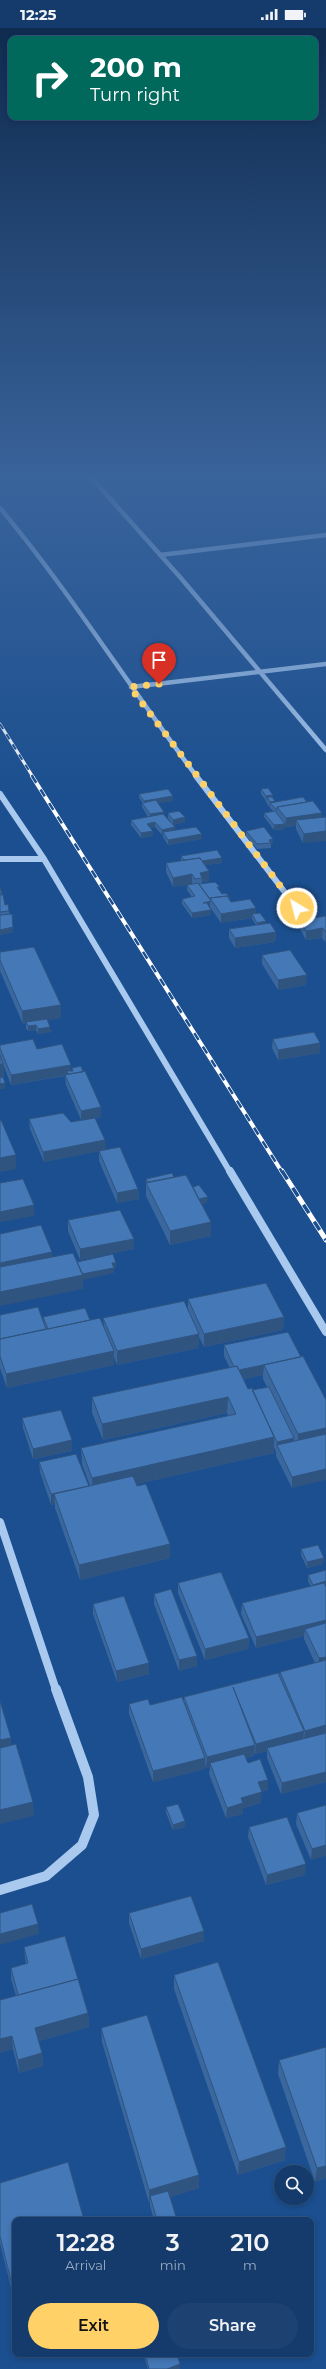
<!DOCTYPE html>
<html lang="en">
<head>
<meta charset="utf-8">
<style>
  body { margin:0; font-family:Montserrat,sans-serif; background:#1d4271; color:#f1f3f6; height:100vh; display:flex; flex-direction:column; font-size:15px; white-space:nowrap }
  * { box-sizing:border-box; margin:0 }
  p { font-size:13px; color:#9dadc1 }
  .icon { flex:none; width:22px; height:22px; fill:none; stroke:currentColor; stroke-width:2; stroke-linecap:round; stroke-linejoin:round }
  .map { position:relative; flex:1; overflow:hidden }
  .side { position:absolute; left:12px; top:2189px; width:302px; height:140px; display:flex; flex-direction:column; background:#143b6b; border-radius:8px; box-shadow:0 2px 6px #0003,0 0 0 1px #33557e }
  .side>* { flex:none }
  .top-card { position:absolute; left:8px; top:8px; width:310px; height:84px; border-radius:8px; box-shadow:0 2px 6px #0003,0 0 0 1px #33557e; background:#00695c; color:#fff; overflow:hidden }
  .buttons { position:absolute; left:274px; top:2137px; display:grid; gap:8px }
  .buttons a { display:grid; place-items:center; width:40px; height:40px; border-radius:50%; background:#143b6b; box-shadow:0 2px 6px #0003,0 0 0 1px #33557e; font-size:20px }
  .pin { position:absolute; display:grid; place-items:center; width:34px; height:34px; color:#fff; margin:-41px -17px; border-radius:50% 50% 50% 0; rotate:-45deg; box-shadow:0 0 4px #0007 }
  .pin .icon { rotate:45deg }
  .me { position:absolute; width:44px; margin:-22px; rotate:323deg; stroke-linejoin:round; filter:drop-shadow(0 0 3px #0008) }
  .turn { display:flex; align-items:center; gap:14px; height:84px; padding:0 16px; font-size:18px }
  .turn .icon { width:52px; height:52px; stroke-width:2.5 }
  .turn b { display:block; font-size:28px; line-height:34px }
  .eta { display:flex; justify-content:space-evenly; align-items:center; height:68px; text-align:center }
  .eta b { font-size:24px; font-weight:600; line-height:28px }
  .button { display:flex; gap:8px; margin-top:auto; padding:8px 16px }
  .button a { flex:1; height:46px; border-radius:24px; background:#ffd166; color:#111; font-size:16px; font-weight:600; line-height:46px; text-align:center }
  .button a+a { background:#1d4271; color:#f1f3f6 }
  .status { display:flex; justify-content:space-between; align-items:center; height:28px; padding:0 20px; background:#143b6b; direction:ltr }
  .status svg { height:11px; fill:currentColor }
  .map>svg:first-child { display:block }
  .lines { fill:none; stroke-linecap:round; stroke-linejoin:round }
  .minor-far3 { stroke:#a9c9ee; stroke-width:4.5 }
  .minor-far2 { stroke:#a9c9ee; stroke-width:6 }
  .minor-far1 { stroke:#a9c9ee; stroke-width:8 }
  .minor { stroke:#a9c9ee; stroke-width:10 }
  .rail-far2-casing { stroke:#fff; stroke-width:3 }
  .rail-far1-casing { stroke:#fff; stroke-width:4 }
  .rail-casing { stroke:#fff; stroke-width:5 }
  .rail-far2 { stroke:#1b4f8f; stroke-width:2; stroke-dasharray:6; stroke-linecap:butt }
  .rail-far1 { stroke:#1b4f8f; stroke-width:2.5; stroke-dasharray:8; stroke-linecap:butt }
  .rail { stroke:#1b4f8f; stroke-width:3.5; stroke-dasharray:10; stroke-linecap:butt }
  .wall { fill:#3a679d; fill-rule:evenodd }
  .shaded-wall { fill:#305480 }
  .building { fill:#4478b7; stroke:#305480 }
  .route { stroke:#ffd166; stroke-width:7; stroke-dasharray:0 12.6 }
</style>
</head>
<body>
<div class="status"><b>12:25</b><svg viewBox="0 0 49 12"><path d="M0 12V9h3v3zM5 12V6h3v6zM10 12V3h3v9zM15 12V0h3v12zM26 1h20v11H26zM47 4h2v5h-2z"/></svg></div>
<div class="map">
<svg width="326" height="2341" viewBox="0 0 326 2341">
  <rect width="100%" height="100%" fill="#1b4f8f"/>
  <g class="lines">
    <path class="minor-far3" d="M89 447 180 549 326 722
      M0 480C71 565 130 660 197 749
      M160 527 326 507
      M131 659 326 636"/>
    <path class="minor-far2" d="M196 748 306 892
      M0 766 44 831 230 1144
      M0 831H44"/>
    <path class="minor-far1" d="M230 1143 326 1304
      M0 1494 56 1662"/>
    <path class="minor" d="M0 1862 46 1848 82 1817 94 1787 88 1749 56 1661"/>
    <g class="rail-far2-casing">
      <path id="rail-far2" d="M0 696 33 749"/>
    </g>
    <g class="rail-far1-casing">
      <path id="rail-far1" d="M32 748 282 1144"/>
    </g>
    <g class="rail-casing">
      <path id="rail" d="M282 1143 326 1212"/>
    </g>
    <use href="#rail-far2" class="rail-far2"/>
    <use href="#rail-far1" class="rail-far1"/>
    <use href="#rail" class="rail"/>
  </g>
  <path class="wall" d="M261 761 273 767V770L275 773V774H307L303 815 296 801V798L285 799V801L274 802 264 789V785L273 783 270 780V778L269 779 266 774V773L261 766Z
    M139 766 173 773 158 775 164 787 175 799V802L202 811 168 817 163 809V807H162L155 799 150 800 153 803V808L141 810 131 797V792L148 789 142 779V774L139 770Z
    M168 785 185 789V794L173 797 168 790Z
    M246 803 273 816H271V820L257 821 246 808Z
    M181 828 222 835 205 837 209 853 202 854V855L220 863 222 866 230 870V872L231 874 256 885 266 893V896L276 904 275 914 235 920 229 910V901L256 897 252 891V890L221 895 210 879H209L211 887 192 890 182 876V871L192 869 187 862V857L192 856 173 859 166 844V835L181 833Z
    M0 859 5 877 9 883 13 904 0 907Z
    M326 888V914H325L322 910 306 912 300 901V892Z
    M0 924 61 990 47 992 51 1004 38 1006 36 1002 28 1003 26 1000V996H23L0 943Z
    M262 927 306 957 278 962 262 936Z
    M273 1011 320 1025 278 1032 272 1020Z
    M0 1017 37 1021 71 1043H72V1040L83 1044 101 1079V1089L95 1090 106 1122 138 1161 139 1171 117 1175 99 1133V1123L44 1134 30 1101 29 1091 71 1094 81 1092 66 1057 65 1048 11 1057 3 1036 4 1049 0 1050Z
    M174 1149 193 1159 207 1175 202 1176 211 1194V1208L170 1217 146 1168V1151Z
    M68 1192 134 1221 80 1232 68 1203Z
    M188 1271 284 1289 283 1302 204 1319 199 1309V1320L117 1337 114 1329V1337L7 1360 0 1340V1287L44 1294 43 1289 90 1292 104 1298 103 1290 188 1281Z
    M224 1317 301 1329 326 1372 292 1460 276 1428V1424L274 1419V1425L137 1456 170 1516V1530L80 1552 55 1480V1476L51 1477 40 1444 39 1434 89 1458H90L82 1436 81 1420 228 1388 227 1385 103 1412 92 1385V1369L230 1340 224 1328ZM263 1347V1351L267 1359 252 1362 248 1361 244 1351Z
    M22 1390 72 1412V1423L33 1431 23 1400Z
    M301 1521 323 1536 307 1540 301 1527Z
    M326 1542V1754L281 1766 267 1730V1723L255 1726 254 1725V1728L246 1730 248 1735 268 1752V1762L261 1764V1775L243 1780V1786L226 1790 209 1746 210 1739 206 1740 205 1736V1741L153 1754 129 1686V1676L150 1677 184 1673V1669L279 1647 280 1644 315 1635 304 1611V1608L256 1620 241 1586 242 1575 311 1559 308 1553V1547Z
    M178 1555 249 1610 248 1621 205 1632 178 1565Z
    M154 1566 197 1628V1638L179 1643 154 1576Z
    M93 1576 149 1646 117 1654 93 1586Z
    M326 1777 311 1832 296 1796 297 1785Z
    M166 1779 185 1793V1799L173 1802 166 1785Z
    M249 1799 305 1847 266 1857 248 1809Z
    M129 1885 204 1903V1913L141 1931 129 1895Z
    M24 1919 88 1985 89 1999 39 2013 42 2025 43 2038 19 2045 13 2021 0 2025V1972L16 1968 11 1951V1940L26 1936 25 1930Z
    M174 1947 285 2132 238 2147 174 1961Z
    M101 2000 199 2160 170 2169 177 2192H154L150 2178V2175H149L102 2014Z
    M279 2032 326 2150 315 2154 278 2046Z
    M0 2155 15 2192V2276L0 2215Z
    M143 2326H177L180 2336V2341H148Z"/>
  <path class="shaded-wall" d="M273 767V772L267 769 266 773V768Z
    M173 768V773L144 778V773Z
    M275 773V778L270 775V778L269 779 270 774Z
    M164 784V789L150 791V786Z
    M322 785 321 794 296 792V798L285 799 286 790Z
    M185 789V794L173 797V792Z
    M155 794V799L147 801V796Z
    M285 796V801L274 802V797Z
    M175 799V804H163V807H162V802Z
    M153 803V808L141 810V805Z
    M326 803V813L303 815 304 806Z
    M202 806V811L168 817V812Z
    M273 811V816H271V815L269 812Z
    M222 830V835L186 840V835Z
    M209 843V853L202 854V850L200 845Z
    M192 846V856L173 859V850Z
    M210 873V879L203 880V875Z
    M256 880V889L252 886V890L221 895V886Z
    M211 882V887L192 890V885Z
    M266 893V899L257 900V895Z
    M13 899V904L0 907V902Z
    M323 900 322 910 306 912V903Z
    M276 904 275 914 235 920V910Z
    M326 905V914H325Z
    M307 947 306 957 278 962V952Z
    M61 977V990L26 996V994V996H23L22 983Z
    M36 997V1002L28 1003V998Z
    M50 999 51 1004 38 1006V1001Z
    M320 1015V1025L278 1032V1022Z
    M0 1036H3L4 1049 0 1050Z
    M71 1037V1047L67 1043 68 1047 11 1057V1047Z
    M5 1055V1061H0V1056Z
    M101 1079V1089L81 1093V1083Z
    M105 1112 106 1122 44 1134 43 1124Z
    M16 1127V1141L0 1144V1130Z
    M138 1161 139 1171 117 1175V1165Z
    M208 1169 207 1175 198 1177V1172Z
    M34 1177V1188L0 1194V1184Z
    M211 1194V1208L170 1217V1203Z
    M134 1211V1221L80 1232V1221Z
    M52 1224 53 1234 0 1245V1235Z
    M112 1235H116V1240L114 1241V1245L83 1252V1261L0 1278V1264L82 1246Z
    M284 1289 283 1302 204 1319V1306Z
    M199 1306V1320L117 1337V1323Z
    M114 1323V1337L7 1360 6 1346Z
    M264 1337 263 1347 236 1353V1343Z
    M228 1369 227 1385 103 1412 102 1396Z
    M326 1400V1414L298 1420V1406Z
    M274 1409V1425L93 1466 92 1450Z
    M294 1410 293 1420 277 1417 276 1424 277 1414Z
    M72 1412V1423L33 1431V1421Z
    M326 1441V1452L292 1460V1449Z
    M51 1466H54L55 1476 51 1477Z
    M170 1516V1530L80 1552 79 1537Z
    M324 1530 323 1536 307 1540V1534Z
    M326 1553V1559L313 1563V1557Z
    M326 1592V1602L305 1601 304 1608 256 1620V1609Z
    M249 1610 248 1621 205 1632V1621Z
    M197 1628V1638L179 1643V1632Z
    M326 1629V1639L318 1641 319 1630Z
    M149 1635V1646L117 1654 116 1643Z
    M326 1697V1708L304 1713 305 1703Z
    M304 1703 303 1714 267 1720V1723L255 1726 256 1716Z
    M11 1710 12 1724 0 1727V1712Z
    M255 1717 254 1728 211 1739 210 1735V1739L206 1740 207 1729Z
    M205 1730V1741L153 1754V1743Z
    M326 1744V1754L281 1766 282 1755Z
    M268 1752V1762L257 1765 258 1754Z
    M262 1764 261 1775 243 1780V1786L226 1790 227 1780 241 1770Z
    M33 1774 34 1788 0 1796V1782Z
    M185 1793V1799L173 1802V1797Z
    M326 1817V1828L311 1832 312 1821Z
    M306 1836 305 1847 266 1857 267 1847Z
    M38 1896 39 1906 0 1917V1906Z
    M204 1903V1913L141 1931V1921Z
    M88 1985 89 1999 36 2014 35 2000Z
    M12 2008 13 2021 0 2025V2011Z
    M42 2025 43 2038 19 2045 18 2032Z
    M286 2119 285 2132 238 2147 239 2134Z
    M326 2138V2150L315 2154 317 2140Z
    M199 2147V2160L152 2175 150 2168V2175H149V2162Z
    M180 2336V2341H167Z"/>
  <path class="building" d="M268 760 273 767 266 768 261 761Z
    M168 761 173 768 144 773 139 766Z
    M267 769H272L275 773 270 774Z
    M303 769 307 774 277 779V782L270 775Z
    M156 772 164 784 150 786 142 775Z
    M313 773 322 785 286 790 277 779Z
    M179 783 185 789 173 792 168 785Z
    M275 783 285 796 274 797 264 785Z
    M163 786 175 799 162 802 155 794 147 796 153 803 141 805 131 792Z
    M326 789V803L304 806 296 792Z
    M196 799 202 806 168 812 163 804Z
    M264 799 273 811 269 812 271 815 257 816 246 803Z
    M217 822 222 830 202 833 200 830 184 832 181 828Z
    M200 830 209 843 200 845 202 850 195 851 192 846 173 850 166 835Z
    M215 854 220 859H217L222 866 226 865 230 870H229L227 868 210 870V871L199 856Z
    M198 855 211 873 203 875H207L211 882 192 885 182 871 195 868 187 857Z
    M0 859 2 866H0Z
    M0 867H3L5 877 8 876 9 883 0 884Z
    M227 868 231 874 250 871 256 880 221 886 210 870Z
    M260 885 266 893 257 895 252 886Z
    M12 886 13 899 0 902V887Z
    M326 888V905L323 900 306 903 300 892Z
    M270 895 276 904 235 910 229 901Z
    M34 919 61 977 22 983 0 932V924Z
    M290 922 307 947 278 952 262 927Z
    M47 991 50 999 38 1001 36 997 28 998 26 994Z
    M314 1004 320 1015 278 1022 273 1011Z
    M33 1011 37 1021 62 1016 71 1037 11 1047 0 1020V1017Z
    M0 1027 3 1036H0Z
    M81 1038 83 1044 68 1046 67 1043H73L72 1040Z
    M85 1043 101 1079 81 1083 65 1047Z
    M3 1049 5 1055 0 1056V1050Z
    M63 1085 71 1094 95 1090 105 1112 43 1124 29 1091Z
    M1 1092 16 1127 0 1130V1093Z
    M120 1119 138 1161 117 1165 99 1123Z
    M172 1145 174 1149 148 1154 146 1151Z
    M186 1147 211 1194 170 1203 146 1155Z
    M23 1151 34 1177 0 1184V1155Z
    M199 1157 208 1169 199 1171 193 1159Z
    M120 1182 134 1211 80 1221 68 1192Z
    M41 1197 52 1224 0 1235V1206Z
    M73 1225 83 1247 0 1264V1239Z
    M113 1226 116 1235H112L114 1240 82 1246 77 1234Z
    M266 1255 284 1289 204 1306 188 1271Z
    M184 1273 199 1306 117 1323 103 1290Z
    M38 1279 46 1301 0 1311V1287Z
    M85 1280 90 1292 48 1301 43 1289Z
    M100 1290 114 1323 6 1346 0 1328V1311Z
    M288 1304 301 1329 239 1342 237 1338 234 1339 224 1317Z
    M303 1328 326 1372V1400L298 1406 264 1337Z
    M237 1338 248 1361 252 1360 274 1409 92 1450 81 1420 236 1386 228 1369 102 1396 92 1369Z
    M269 1359 294 1410 277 1414 252 1362Z
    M61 1382 72 1412 33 1421 22 1390Z
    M326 1406V1441L292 1449 277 1417Z
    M76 1426 89 1458 51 1466 39 1434Z
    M133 1448 137 1458 146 1456 170 1516 79 1537 54 1466Z
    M318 1517 324 1530 307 1534 301 1521Z
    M326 1542V1553L313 1557 308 1547Z
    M221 1544 249 1610 205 1621 178 1555Z
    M324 1555 326 1559V1592L256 1609 242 1575Z
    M171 1561 197 1628 179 1632 154 1566Z
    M124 1568 149 1635 116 1643 93 1576Z
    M326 1595V1629L319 1630 305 1601Z
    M326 1632V1697L305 1703 280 1644Z
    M278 1645 304 1703 256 1716 233 1659 255 1717 207 1729 184 1669Z
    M182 1669 205 1730 153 1743 129 1676 148 1671 150 1677Z
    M0 1673 11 1710 0 1712Z
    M326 1705V1744L282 1755 267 1720Z
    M16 1716 33 1774 0 1782V1720Z
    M244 1726 248 1735 260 1731 268 1752 258 1754 262 1764 241 1770 243 1775 227 1780 210 1735Z
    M178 1776 185 1793 173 1797 166 1779Z
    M326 1777V1817L312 1821 297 1785Z
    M287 1789 306 1836 267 1847 249 1799Z
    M191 1868 204 1903 141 1921 129 1885Z
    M32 1876 38 1896 0 1906V1885Z
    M65 1908 78 1951 18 1967 11 1940 28 1935 24 1919Z
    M218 1934 286 2119 239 2134 174 1947Z
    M78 1951 88 1985 35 2000 42 2025 18 2032 12 2008 0 2011V1972Z
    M147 1987 199 2147 149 2162 101 2000Z
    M326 2019V2138L317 2140 279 2032Z
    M68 2134 84 2192H15V2269L0 2208V2155Z
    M168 2163 177 2192H157L150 2168Z
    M145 2326H177L180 2336 167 2341H149Z"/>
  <linearGradient id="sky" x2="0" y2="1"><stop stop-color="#0f2b4f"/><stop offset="0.58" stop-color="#39639b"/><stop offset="1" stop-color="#39639b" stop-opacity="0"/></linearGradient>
  <rect width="326" height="775" fill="url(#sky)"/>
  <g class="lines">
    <path class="route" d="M159 656 130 659 297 880"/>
  </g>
</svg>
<div class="buttons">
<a><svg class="icon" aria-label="search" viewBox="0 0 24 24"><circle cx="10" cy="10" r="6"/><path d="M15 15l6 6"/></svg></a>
</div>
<div class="pin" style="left:159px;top:656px;background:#d93025"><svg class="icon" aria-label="arrive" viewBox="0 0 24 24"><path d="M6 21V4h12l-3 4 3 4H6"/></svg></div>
<svg class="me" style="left:297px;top:880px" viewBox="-20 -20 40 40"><circle r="17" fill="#ffd166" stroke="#fff" stroke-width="3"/><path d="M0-11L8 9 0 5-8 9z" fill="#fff"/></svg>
<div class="top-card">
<div class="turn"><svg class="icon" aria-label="right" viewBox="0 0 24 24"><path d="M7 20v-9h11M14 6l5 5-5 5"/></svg><div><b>200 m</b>Turn right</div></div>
</div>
<section class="side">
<div class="eta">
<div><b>12:28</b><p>Arrival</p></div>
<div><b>3</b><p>min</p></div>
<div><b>210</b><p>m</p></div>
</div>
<div class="button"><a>Exit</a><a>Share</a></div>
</section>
</div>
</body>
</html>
